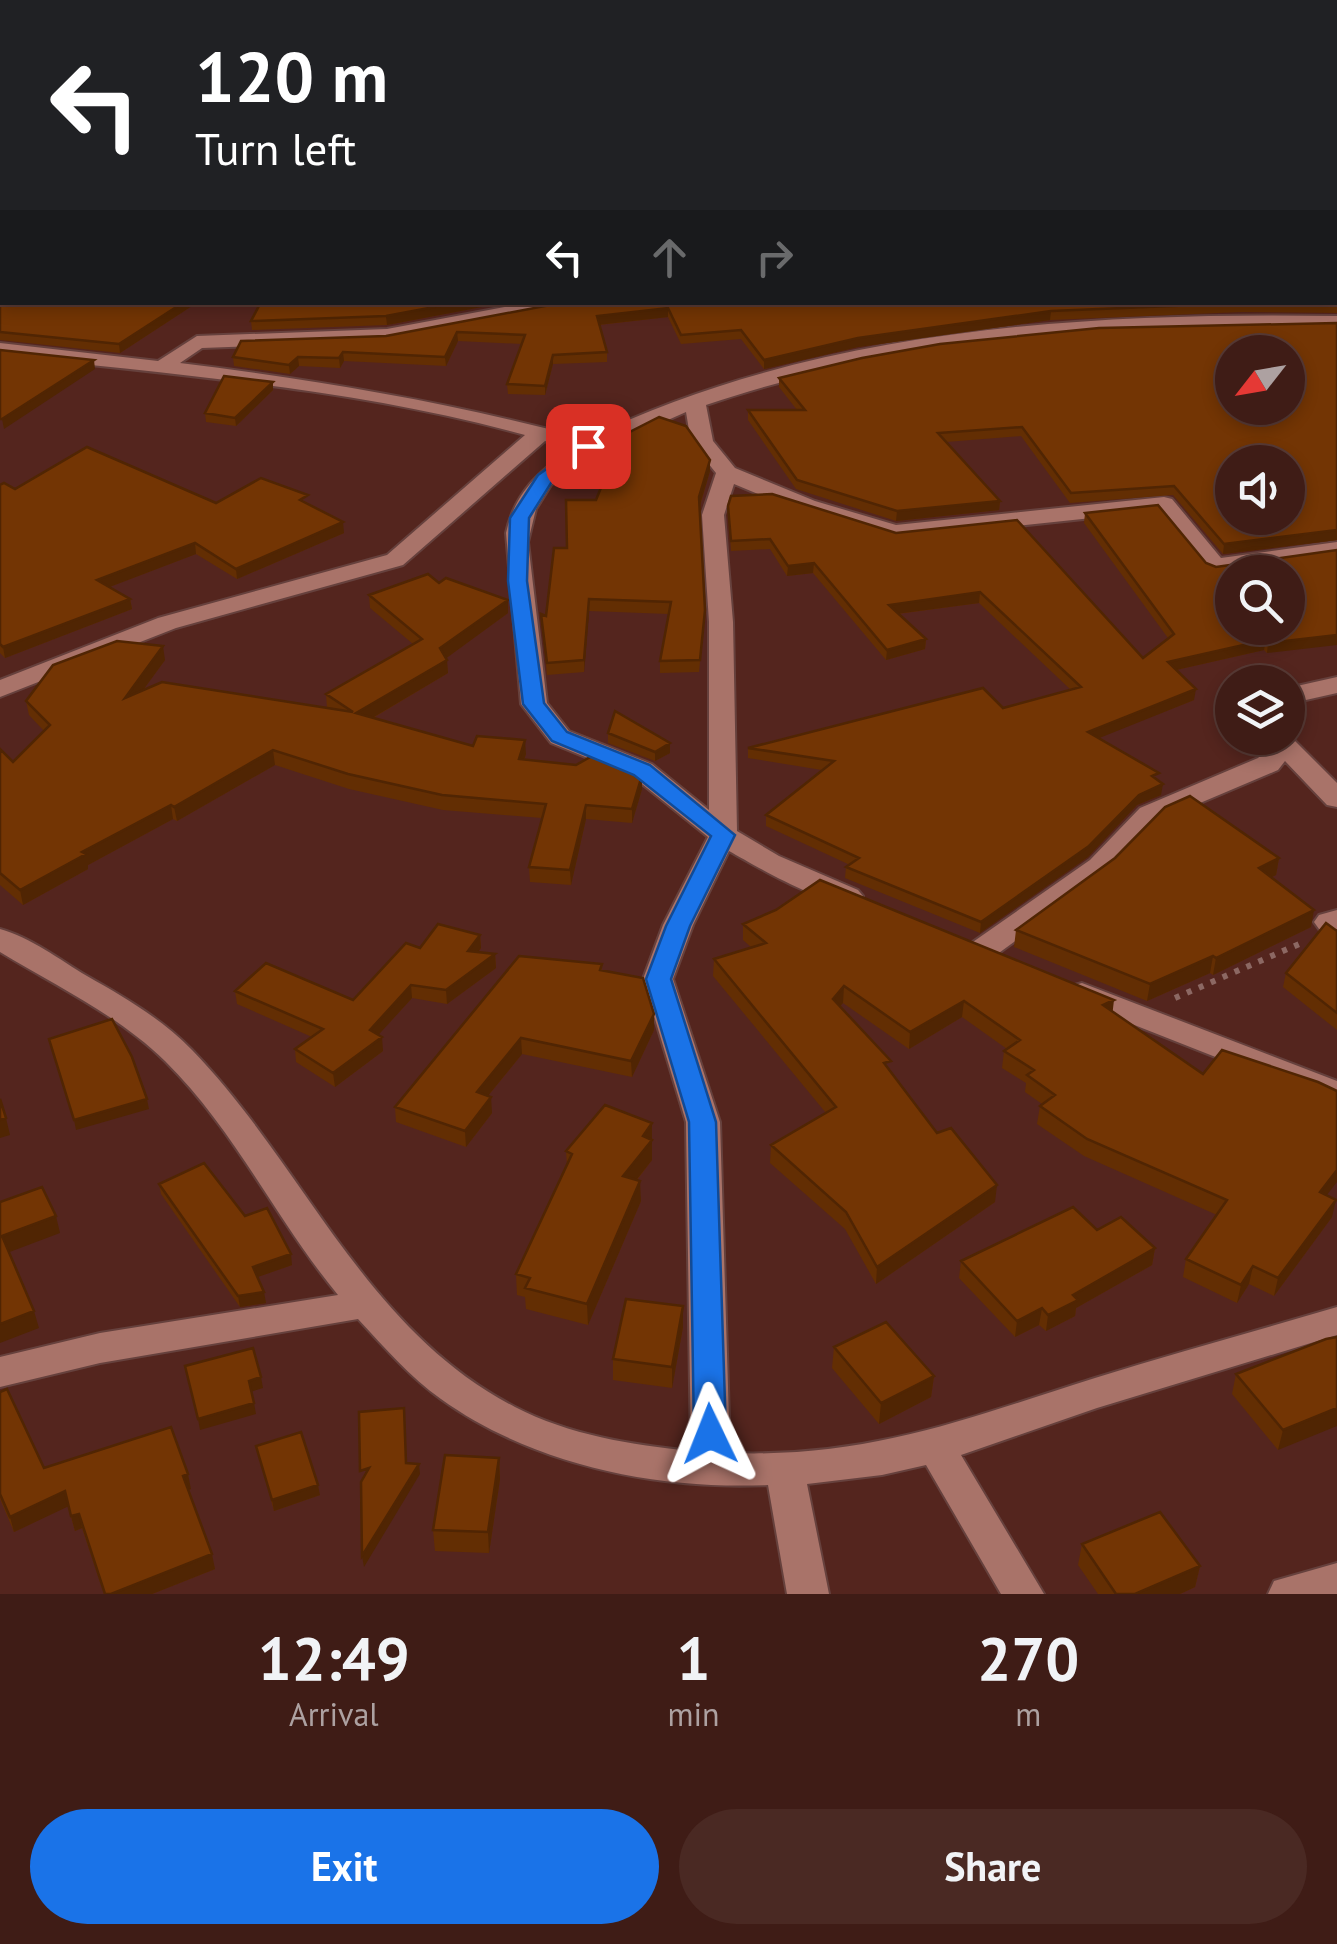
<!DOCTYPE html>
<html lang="en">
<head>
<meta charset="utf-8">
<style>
  body { margin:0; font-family:"PT Sans",sans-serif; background:#4a2923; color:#f1f3f6; height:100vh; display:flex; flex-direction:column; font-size:38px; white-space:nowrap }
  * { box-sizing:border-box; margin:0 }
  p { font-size:32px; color:#ada1a1 }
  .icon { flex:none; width:55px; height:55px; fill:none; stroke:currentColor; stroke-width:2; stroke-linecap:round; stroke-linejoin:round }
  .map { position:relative; height:1594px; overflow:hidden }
  .details { display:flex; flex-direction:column; background:#3f1c16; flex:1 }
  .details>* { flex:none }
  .top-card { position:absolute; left:0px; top:0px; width:1338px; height:305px; box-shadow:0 5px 15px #0003,0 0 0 2px #583a35; background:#202124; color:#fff; overflow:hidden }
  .needle { width:65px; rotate:239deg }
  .buttons { position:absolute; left:1215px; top:335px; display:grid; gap:20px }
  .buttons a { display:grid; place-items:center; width:90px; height:90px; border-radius:50%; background:#3f1c16; box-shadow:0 5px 15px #0003,0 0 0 2px #583a35; font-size:50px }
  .pin { position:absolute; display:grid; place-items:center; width:85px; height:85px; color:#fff; margin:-42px; border-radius:20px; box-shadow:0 5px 15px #0006 }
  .me { position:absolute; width:110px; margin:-55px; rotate:358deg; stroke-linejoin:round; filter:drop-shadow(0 0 8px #0008) }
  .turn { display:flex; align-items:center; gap:35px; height:210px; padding:0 30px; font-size:45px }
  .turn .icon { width:130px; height:130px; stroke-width:2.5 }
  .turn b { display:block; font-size:70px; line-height:85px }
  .lanes { display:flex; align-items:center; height:95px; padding:0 30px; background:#0003; justify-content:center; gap:50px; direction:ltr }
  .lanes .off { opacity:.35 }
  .eta { display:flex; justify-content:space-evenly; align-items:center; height:170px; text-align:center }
  .eta b { font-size:60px; font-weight:700; line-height:70px }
  .primary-button { display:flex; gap:20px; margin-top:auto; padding:20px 30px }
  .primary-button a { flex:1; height:115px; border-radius:60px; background:#1a73e8; color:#fff; font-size:40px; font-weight:700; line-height:115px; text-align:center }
  .primary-button a+a { background:#4a2923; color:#f1f3f6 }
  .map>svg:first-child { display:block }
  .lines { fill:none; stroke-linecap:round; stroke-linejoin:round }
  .minor-casing { stroke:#66413d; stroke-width:4 }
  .path { stroke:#8c6863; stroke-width:6; stroke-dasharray:5 8; stroke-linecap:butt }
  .minor { fill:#a97369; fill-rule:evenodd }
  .wall { fill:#632e03 }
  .shaded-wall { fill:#502503 }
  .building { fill:#733504; stroke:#502503; stroke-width:2.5; fill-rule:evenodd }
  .route { fill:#1a73e8; stroke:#114b97; stroke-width:2.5 }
</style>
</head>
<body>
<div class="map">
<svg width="1337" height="1594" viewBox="0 0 1337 1594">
  <rect width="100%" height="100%" fill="#54251e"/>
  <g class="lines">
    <g class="minor-casing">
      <path id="minor" d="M531 302H574L565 308 387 341 202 348 180 363C318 380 454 403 587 439 814 328 1088 312 1337 316V328C1125 325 909 336 706 405L713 441 735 468 815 501 896 525 1164 497 1172 499 1221 558 1337 542V556L1215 573 1207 571 1158 511 895 539 799 511 734 484 724 515 733 622 737 831 779 856 858 890 863 896 858 902C829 910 756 866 729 851L693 925 673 979 720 1122 730 1453C870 1458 965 1419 1095 1378 1175 1353 1256 1331 1337 1307V1335L1097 1408 961 1455 1044 1594H1001L926 1465 882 1475 807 1484 829 1594H787L768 1485C657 1490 533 1465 441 1399 410 1377 384 1347 358 1319L100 1363 0 1387V1357L100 1333 338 1295C276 1220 235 1130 165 1061 118 1015 56 986 0 952V929C30 937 60 960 87 976 124 997 162 1019 192 1050 304 1165 365 1330 515 1407 569 1435 632 1445 691 1451L686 1122 643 979 663 925 708 837 632 776 551 743 521 704 506 533C515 492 539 472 571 448L545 441 403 565 176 628 0 697V680L158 618 387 555 525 435C355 388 175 375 0 355V343L158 361 197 336 387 329ZM686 412 691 442 716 473 702 515 709 622V810L652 764 569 731 547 703 528 542 536 509 551 485 589 455Z
        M1337 677V693L1288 704V688Z
        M1288 734 1337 783V807L1327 805 1285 761 1278 770 1160 820 1110 872 992 958H970L966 951 970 944 1090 860 1140 808 1258 758 1265 751 1264 738H1288Z
        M1337 910V929H1319L1314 922 1319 915Z
        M1082 983 1337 1081V1105L1071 1000 1067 993 1071 986Z
        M1337 1563V1594H1268L1274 1581Z"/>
    </g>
    <path class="path" d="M1175 998 1306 941"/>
    <use href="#minor" class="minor"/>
  </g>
  <path class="wall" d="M0 126 2 302H198L120 353 0 340Z
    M1337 206V313L1242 312 1050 320 858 347 764 369 741 339 681 344 668 317 599 325 607 352V362L553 364 545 395 508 394 507 384 522 344 458 341 446 366 344 361 340 368 299 366 290 374 234 366 233 357 386 336 565 303Z
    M508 302 387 325 252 330 251 321Z
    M1337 323V540L1223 554 1173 495 1070 503 1021 436 946 442 1000 501 999 510 896 521 796 489 748 420V410H797L779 387V378Z
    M273 382V390L236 426 206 422 205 413Z
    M710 460V471L700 506 705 610 699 672 660 673V661L669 614 589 611 584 672 547 675 541 614 546 616 567 548 596 500Z
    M0 485 15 489 216 503 309 505 344 533 237 579 196 554 109 587 130 599 132 609 5 658 0 653Z
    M772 494 1143 658 1168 638 1084 523 1085 513 1216 567 1337 550 1267 653 1264 650 1176 670 1194 700 1098 738 1157 780 1161 795 1137 805 1088 857 980 933 845 878 846 867 850 865 766 826V815L822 770 748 758V748L1003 708 1071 690 979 603 898 614 926 639 925 649 886 660 813 573 787 576 770 549 731 551 728 506Z
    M439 583 508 600V613L446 658 448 673 373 718 473 746 526 754 524 760 642 775V789L632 823 586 819 571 885 530 882 529 867 542 818 443 810 349 789 275 765 177 821 173 819 88 865V869L23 905 0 885V749L13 762 44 731 29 715 26 701 165 660 143 690 327 708 326 694 413 644 370 608 369 595Z
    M608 733 670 753 655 761 608 743Z
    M1279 858 1276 875 1271 877 1311 927 1213 975 1210 973 1147 1001 1014 947 1016 930Z
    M743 924 1112 1011 1327 1195 1332 1217 1274 1296 1249 1284 1237 1303 1183 1277 1186 1259 1217 1215 1084 1156 1037 1124 1040 1106 1042 1104 1025 1092 1026 1083 1002 1068 1004 1051 1007 1049 962 1017 909 1049 843 1003 840 1006 937 1133 995 1202 876 1284 845 1229 770 1163 771 1145 826 1113 713 976 714 959 751 947 743 940Z
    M1337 931V1030L1283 987 1286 973Z
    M480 935 481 948 478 952 495 954 496 968 447 1004 412 998 378 1035 383 1051 335 1087 296 1062 295 1049 312 1037 237 1004 235 991 353 1000 420 948Z
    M602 964V970L654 1030 632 1077 522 1054 488 1096 492 1113 466 1147 396 1122 395 1107Z
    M652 1123V1160L637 1180 641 1201 588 1325 526 1309 525 1297 517 1295 516 1274 567 1165 566 1151Z
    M159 1184 245 1216 292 1265 257 1277 266 1303 240 1307 161 1194Z
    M1097 1230 1155 1248 1152 1265 1076 1308 1075 1316 1046 1331 1039 1325 1015 1337 959 1278 961 1261Z
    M683 1306V1327L672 1388 613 1380V1359Z
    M1337 1337 1278 1450 1232 1394 1236 1374Z
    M834 1347 934 1376 931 1397 879 1424 832 1368Z
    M0 1392 44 1468 191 1489 188 1490 215 1569 152 1594H104L82 1528 75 1531 68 1506 14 1532 0 1499Z
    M256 1446 320 1495 274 1511Z
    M499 1458 500 1479 489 1553 435 1551 433 1530Z
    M1082 1544 1200 1566 1195 1587 1180 1594H1098L1078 1565Z"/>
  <path class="shaded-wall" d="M184 302H198L120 353 119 344Z
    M461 302H508L387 325 386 316Z
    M668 308V317L597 325V316Z
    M1051 311 1050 320 858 347 764 369V360L858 338Z
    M457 332 458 341 446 366 445 357Z
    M343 352 344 361 340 368 339 358Z
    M553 355V364L545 395V386Z
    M298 357 299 366 290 374 289 365Z
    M94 360 95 369 4 429 2 419Z
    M273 382V390L236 426 235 418Z
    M710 460V471L699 508V497Z
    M1000 501 999 510 896 521 897 511Z
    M343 522 344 533 237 579 236 569Z
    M1337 530V540L1223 554 1224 544Z
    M195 543 196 554 99 591 97 580Z
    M814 563 813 573 787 576 788 566Z
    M980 592 979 603 888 615 889 605Z
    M130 599 132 609 5 658 3 647Z
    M589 599V611L584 672V660Z
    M508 600V613L441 662 440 648Z
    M1337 635V645L1267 653 1268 643Z
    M926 639 925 649 886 660 887 650Z
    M1266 640 1264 650 1167 672 1168 662Z
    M163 646 165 660 127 712 125 698Z
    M447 660 448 673 357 727 356 713Z
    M1196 689 1194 700 1087 743 1088 732Z
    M525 740 526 754 519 774V759Z
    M670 743V753L655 761V752Z
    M273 750 275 765 177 821 174 807Z
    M642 775V789L632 823V809Z
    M1163 784 1161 795 1137 805 1088 857 980 933 981 922 1139 795Z
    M171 805 173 819 88 865V869L23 905 20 890 82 852Z
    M586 805V819L571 885 570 870Z
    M1279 858 1276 875 1256 885 1259 868Z
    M1314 910 1311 927 1213 975 1216 958Z
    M480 935 481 948 469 964 468 951Z
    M495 954 496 968 447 1004 446 990Z
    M1213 956 1210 973 1147 1001 1150 984Z
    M411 985 412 998 371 1043 370 1030Z
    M844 986 843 1003 832 1015 833 999Z
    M1114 1000 1112 1017 1103 1005Z
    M964 1001 962 1017 909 1049 910 1032Z
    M654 1014V1030L632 1077 631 1061Z
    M382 1037 383 1051 335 1087 333 1073Z
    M521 1038 522 1054 478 1108 477 1092Z
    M491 1097 492 1113 466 1147 465 1131Z
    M147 1099 149 1109 76 1130 74 1120Z
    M6 1118 10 1135 0 1138V1120Z
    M652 1123V1160L623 1197V1176L643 1136Z
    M1337 1170V1182L1316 1209 1320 1192Z
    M640 1181 641 1201 588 1325 587 1304Z
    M997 1185 995 1202 876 1284 877 1267Z
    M1336 1200 1332 1217 1274 1296 1278 1278Z
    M56 1216 60 1233 7 1253 2 1236Z
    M1155 1248 1152 1265 1076 1308 1075 1316 1046 1331 1048 1315 1073 1295Z
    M291 1254 292 1265 255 1278 253 1267Z
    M1253 1266 1249 1284 1237 1303 1241 1285Z
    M264 1292 266 1303 240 1307 238 1296Z
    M683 1306V1327L672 1388V1367Z
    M1042 1308 1039 1325 1015 1337 1017 1321Z
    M34 1311 39 1328 0 1343V1324Z
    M934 1376 931 1397 879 1424 881 1403Z
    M261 1377 263 1388 250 1392 249 1381Z
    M254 1403 256 1414 200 1430 198 1419Z
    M1337 1408V1426L1278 1450 1283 1430Z
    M499 1458 500 1479 489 1553 488 1532Z
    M419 1464 420 1474 364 1567 362 1556Z
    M188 1474 191 1489 186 1491 183 1476Z
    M318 1485 320 1495 274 1511 272 1500Z
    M65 1491 69 1506 14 1532 10 1517Z
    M79 1514 82 1528 75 1531 71 1516Z
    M212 1554 215 1569 152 1594H111Z
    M1200 1566 1195 1587 1180 1594H1135Z"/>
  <path class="building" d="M0 0H1337V14L1335 15V2H2V111L0 112Z
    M1335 52H1337V102L1335 103Z
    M1335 112 1337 117V192H1335Z
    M2 124V302H184L119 344 0 332V126Z
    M1335 201 1337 206V304L1244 303 1051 311 858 338 764 360 741 330 681 335 668 308 597 316 607 352 553 355 545 386 507 384 525 335 457 332 445 357 343 352 339 358 298 357 289 365 233 357 241 341 386 336 566 302H1335Z
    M261 302H461L386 316 251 321Z
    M1337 323V530L1224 544 1174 486 1071 493 1022 427 938 433 1000 501 897 511 797 480 748 410H805L779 378 862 358 940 344 1099 328ZM1232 352H1288V408H1232ZM1232 462H1288V518H1232Z
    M0 350 94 360 2 419H0Z
    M224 376 273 382 235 418 205 413Z
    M659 417 686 426 710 460 699 497 705 610 700 660 660 661 671 602 589 599 584 660 547 663 541 614 546 616 554 548H567L566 500H596L622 436Z
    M87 447 216 503 261 478 308 495 300 500 343 522 236 569 195 543 97 580 130 599 3 647 0 644V485L4 483 15 489Z
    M772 494 896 533 1017 520 1143 658 1174 634 1085 513 1158 505 1206 563 1216 567 1337 550V635L1268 643 1266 640 1168 662 1196 689 1088 732 1159 773 1152 776 1163 784 1139 795 1089 846 981 922 846 867 859 858 766 815 834 761 748 748 983 688 1003 708 1081 687 980 592 889 605 926 639 887 650 814 563 788 566 770 539 731 541 728 506 731 496ZM1232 572H1288V628H1232Z
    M428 574 439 583 446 578 508 600 440 648 447 660 356 713 473 746 477 736 525 740 519 759 576 765 599 752 630 765 642 775 632 809 586 805 570 870 529 867 546 804 442 795 348 774 273 750 174 807 171 805 82 852 86 854 20 890 0 873V749L13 762 50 725 26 701 53 665 117 641 163 646 125 698 162 682 353 712 326 694 422 639 369 595Z
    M615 711 670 743 655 752 608 733Z
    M1190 796 1279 858 1259 868 1314 910 1216 958 1213 956 1150 984 1016 930 1115 858 1165 807Z
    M820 880 1114 1000 1103 1005 1203 1074 1222 1050 1318 1082 1337 1091V1170L1320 1192 1336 1200 1278 1278 1253 1266 1241 1285 1186 1259 1227 1200 1087 1139 1040 1106 1055 1095 1027 1075 1034 1070 1004 1051 1020 1040 964 1001 910 1032 844 986 833 999 891 1061 884 1063 937 1133 951 1128 997 1185 877 1267 846 1212 771 1145 836 1107 714 959 766 943 743 924 776 910Z
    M1326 923 1337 931V1013L1286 973Z
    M438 924 480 935 468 951 495 954 446 990 411 985 370 1030 382 1037 333 1073 295 1049 323 1029 235 991 266 963 353 1000 406 943 420 948Z
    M519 956 602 964 600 970 643 978 654 1014 631 1061 521 1038 477 1092 491 1097 465 1131 395 1107Z
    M112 1019 132 1057 147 1099 74 1120 49 1039Z
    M0 1099 6 1118 0 1120Z
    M605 1105 652 1123 643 1136 652 1140 623 1176 640 1181 587 1304 525 1288 530 1278 516 1274 572 1154 566 1151Z
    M204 1163 245 1216 267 1208 291 1254 253 1267 264 1292 238 1296 159 1184Z
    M42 1187 56 1216 2 1236 34 1311 0 1324V1202Z
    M1073 1207 1097 1230 1121 1217 1155 1248 1073 1295 1078 1300 1048 1315 1042 1308 1017 1321 961 1261Z
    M626 1299 683 1306 672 1367 613 1359Z
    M886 1322 934 1376 881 1403 834 1347Z
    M1337 1337V1408L1283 1430 1236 1374 1326 1339Z
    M253 1348 261 1377 249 1381 254 1403 198 1419 185 1366Z
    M7 1389 44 1468 171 1427 188 1474 183 1476 212 1554 111 1594H105L79 1514 71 1516 65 1491 10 1517 0 1494V1392Z
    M404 1408 406 1463 419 1464 362 1556 361 1482 369 1468 360 1471 359 1412Z
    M301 1432 318 1485 272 1500 256 1446Z
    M445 1455 499 1458 488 1532 433 1530Z
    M1160 1512 1200 1566 1135 1594H1116L1082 1544Z"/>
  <path class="route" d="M588 440 597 446 594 450 551 483 529 518 527 581 544 703 567 732 650 765 735 835 690 926 671 979 716 1122 726 1434 721 1443 710 1447 699 1443 694 1434 689 1122 646 979 666 926 711 836 634 775 552 741 523 704 508 581 510 518 538 475Z"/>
</svg>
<div class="buttons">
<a><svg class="needle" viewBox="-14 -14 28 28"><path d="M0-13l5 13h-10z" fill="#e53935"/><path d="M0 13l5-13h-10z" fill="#ada1a1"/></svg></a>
<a><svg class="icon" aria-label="sound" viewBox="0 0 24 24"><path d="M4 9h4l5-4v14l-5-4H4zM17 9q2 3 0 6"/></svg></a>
<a><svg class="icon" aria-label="search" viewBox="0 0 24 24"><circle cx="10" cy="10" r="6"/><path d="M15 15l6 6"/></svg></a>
<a><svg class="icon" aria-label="layers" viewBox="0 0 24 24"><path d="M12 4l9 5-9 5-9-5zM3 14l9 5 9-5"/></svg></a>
</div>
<div class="pin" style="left:588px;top:446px;background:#d93025"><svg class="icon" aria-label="arrive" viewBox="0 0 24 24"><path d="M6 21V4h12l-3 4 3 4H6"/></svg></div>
<svg class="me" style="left:710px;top:1434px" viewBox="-20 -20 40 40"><path d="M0-17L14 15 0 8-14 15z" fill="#1a73e8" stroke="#fff" stroke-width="4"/></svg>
<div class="top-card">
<div class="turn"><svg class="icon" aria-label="left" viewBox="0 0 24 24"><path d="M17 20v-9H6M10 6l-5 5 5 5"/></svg><div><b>120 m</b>Turn left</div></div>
<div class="lanes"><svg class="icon" aria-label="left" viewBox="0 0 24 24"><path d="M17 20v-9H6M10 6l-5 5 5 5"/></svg><svg class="icon off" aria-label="ahead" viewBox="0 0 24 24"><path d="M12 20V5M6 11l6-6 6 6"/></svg><svg class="icon off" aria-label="right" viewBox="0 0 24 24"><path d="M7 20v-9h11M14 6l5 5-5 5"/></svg></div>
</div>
</div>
<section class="details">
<div class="eta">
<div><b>12:49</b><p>Arrival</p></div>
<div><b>1</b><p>min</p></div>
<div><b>270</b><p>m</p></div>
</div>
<div class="primary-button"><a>Exit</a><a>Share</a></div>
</section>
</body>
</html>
